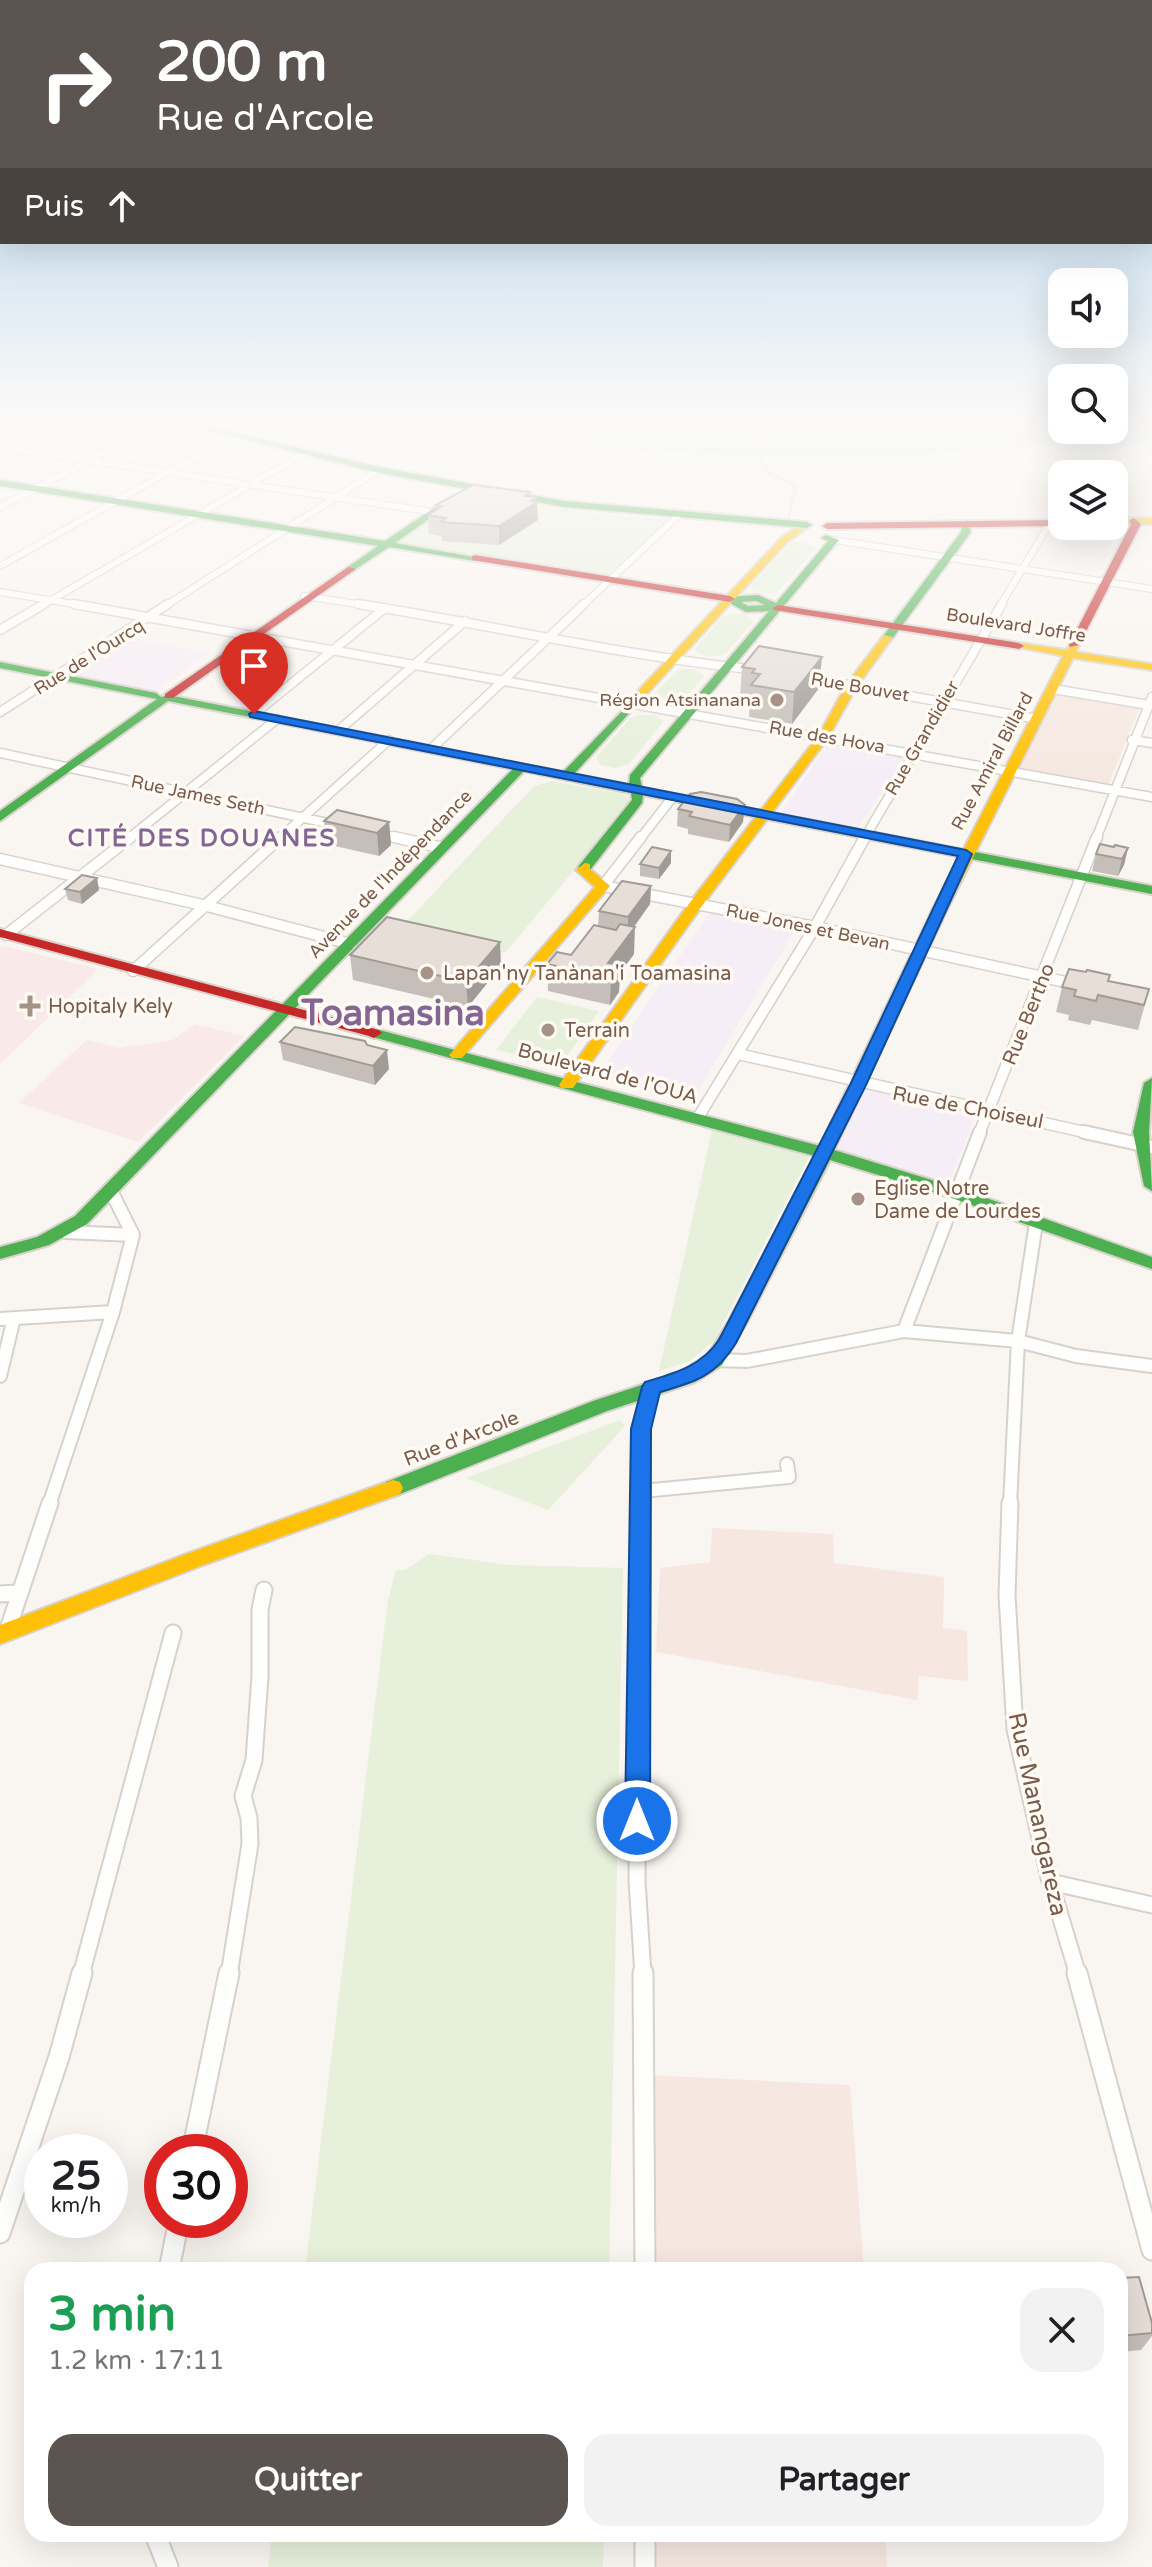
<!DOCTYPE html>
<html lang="fr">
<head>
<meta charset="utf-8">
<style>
  body { margin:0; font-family:"Varela Round",sans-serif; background:#f2f2f2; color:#202124; height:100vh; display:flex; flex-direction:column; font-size:30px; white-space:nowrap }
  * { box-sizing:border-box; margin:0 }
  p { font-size:26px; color:#757577 }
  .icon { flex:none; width:44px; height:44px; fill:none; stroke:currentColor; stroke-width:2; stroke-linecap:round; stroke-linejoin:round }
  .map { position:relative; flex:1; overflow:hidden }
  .panel { position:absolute; left:24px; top:2262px; width:1104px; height:280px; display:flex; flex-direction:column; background:#fff; border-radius:24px; box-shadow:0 8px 32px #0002 }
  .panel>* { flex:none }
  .guide { position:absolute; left:0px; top:0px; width:1152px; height:244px; box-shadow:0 8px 32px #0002; background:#5c5450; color:#fff; overflow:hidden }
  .controls { position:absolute; left:1048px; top:268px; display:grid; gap:16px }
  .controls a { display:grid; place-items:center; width:80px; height:80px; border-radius:16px; background:#fff; box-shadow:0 8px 32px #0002; font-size:40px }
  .speed { position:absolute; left:24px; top:2134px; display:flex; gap:16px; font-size:40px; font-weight:700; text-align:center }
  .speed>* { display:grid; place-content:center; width:104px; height:104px; border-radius:50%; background:#fff; box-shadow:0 8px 32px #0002; line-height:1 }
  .speed small { font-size:20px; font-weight:400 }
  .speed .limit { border:12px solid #d22; background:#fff; color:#111 }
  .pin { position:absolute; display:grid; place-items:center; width:68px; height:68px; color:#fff; margin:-82px -34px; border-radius:50% 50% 50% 0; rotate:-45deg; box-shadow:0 0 8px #0007 }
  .pin .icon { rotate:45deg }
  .me { position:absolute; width:88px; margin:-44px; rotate:0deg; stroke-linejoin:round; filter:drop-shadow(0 0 6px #0008) }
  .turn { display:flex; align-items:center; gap:28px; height:168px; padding:0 24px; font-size:36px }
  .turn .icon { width:104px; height:104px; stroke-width:2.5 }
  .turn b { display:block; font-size:56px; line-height:68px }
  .then { display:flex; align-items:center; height:76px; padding:0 24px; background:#0003; gap:16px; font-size:30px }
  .round { display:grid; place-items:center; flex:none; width:84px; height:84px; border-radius:24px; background:#f2f2f2 }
  .overview { display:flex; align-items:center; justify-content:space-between; height:136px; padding:0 24px }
  h1 { font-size:48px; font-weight:800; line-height:60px; color:#1e9e55 }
  .button { display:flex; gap:16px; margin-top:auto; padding:16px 24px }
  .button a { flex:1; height:92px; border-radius:24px; background:#5c5450; color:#fff; font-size:32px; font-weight:800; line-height:92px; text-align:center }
  .button a+a { background:#f2f2f2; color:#202124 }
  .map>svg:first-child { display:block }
  .commercial { fill:#f6e8e1 }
  .education { fill:#f6eef6 }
  .medical { fill:#fae9e9 }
  .green { fill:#e7f0db }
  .water { fill:#d0e8ea }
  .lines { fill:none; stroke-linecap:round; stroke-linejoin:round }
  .stream { stroke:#d0e8ea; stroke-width:3 }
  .street-far5-casing { stroke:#d7d1cb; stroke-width:8 }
  .street-far4-casing { stroke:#d7d1cb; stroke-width:11 }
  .street-far3-casing { stroke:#d7d1cb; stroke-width:13 }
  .street-far2-casing { stroke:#d7d1cb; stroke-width:16 }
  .street-far1-casing { stroke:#d7d1cb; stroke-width:19 }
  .street-casing { stroke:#d7d1cb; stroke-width:23 }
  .fast-casing { stroke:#d9d2cb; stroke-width:4 }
  .slow-casing { stroke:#d9d2cb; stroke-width:4 }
  .jam-casing { stroke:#d9d2cb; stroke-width:4 }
  .street-far5 { stroke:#fefefd; stroke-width:6 }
  .street-far4 { stroke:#fefefd; stroke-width:8 }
  .street-far3 { stroke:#fefefd; stroke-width:10 }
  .street-far2 { stroke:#fefefd; stroke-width:12 }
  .street-far1 { stroke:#fefefd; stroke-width:15 }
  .street { stroke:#fefefd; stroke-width:19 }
  .fast { fill:#4caf50; fill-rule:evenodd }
  .slow { fill:#ffc107; fill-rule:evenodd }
  .jam { fill:#c62828; fill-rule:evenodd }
  .wall { fill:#c6bfb9 }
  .shaded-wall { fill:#a19b96 }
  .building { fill:#e6ded7; stroke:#a19b96; stroke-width:2 }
  .route { fill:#1a73e8; stroke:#114b97; stroke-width:2 }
  .poi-dot { fill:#a69286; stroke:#fffaf3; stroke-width:3 }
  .labels { text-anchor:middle; stroke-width:7; stroke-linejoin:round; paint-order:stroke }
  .far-street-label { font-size:18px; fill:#7a5c4d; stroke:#fffaf3 }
  .far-poi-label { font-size:18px; fill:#7a5c4d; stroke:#fffaf3; text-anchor:end }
  .poi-label { font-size:20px; fill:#7a5c4d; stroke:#fffaf3; text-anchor:start }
  .street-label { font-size:20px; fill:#7a5c4d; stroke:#fffaf3 }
  .far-district-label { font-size:24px; font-weight:bold; letter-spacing:2px; fill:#846695; stroke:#fffaf3 }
  .near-street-label { font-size:24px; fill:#7a5c4d; stroke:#fffaf3 }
  .town-label { font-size:36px; font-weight:bold; fill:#846695; stroke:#fffaf3 }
</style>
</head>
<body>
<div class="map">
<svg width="1152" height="2567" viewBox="0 0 1152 2567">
  <rect width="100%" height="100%" fill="#f9f5f0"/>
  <path class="commercial" d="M1057 693 1140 707 1108 786 1019 770Z
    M712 1528 833 1534 834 1563 944 1577 943 1628 967 1631 968 1681 919 1676 917 1700 656 1652 660 1568 710 1562Z
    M647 2075 850 2085 864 2270H648Z
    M649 2534H885L887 2567H649Z"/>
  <path class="education" d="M123 636 210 653 151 694 59 677Z
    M830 740 907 754 856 831 779 816Z
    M710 912 795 930 693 1099 598 1076Z
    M861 1087 974 1119 944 1196 833 1156Z"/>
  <path class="medical" d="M0 945 98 969 0 1064Z
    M195 1024 244 1036 138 1142 19 1103 87 1040 119 1048 173 1040Z"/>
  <path class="green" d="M463 495 583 512 668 520 609 577 395 543Z
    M798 541 817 547 778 592 763 594 752 590 750 587 790 543Z
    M743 613 754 621 725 654C714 658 702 657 694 649L723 616Z
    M679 669H694L704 676C690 693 681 706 658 696L655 693Z
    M637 715H654L664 721 629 764 614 768 601 765 596 758 630 718Z
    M552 781 622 794 629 797 630 803 506 952 493 954 400 929 534 786Z
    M537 997 599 1011 561 1065 496 1050Z
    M713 1125 809 1157 714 1341 690 1361 659 1371Z
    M620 1420 625 1426 548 1510 466 1478Z
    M429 1554 510 1565 623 1568 609 2270H305L388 1600 396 1570H405Z
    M272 2534H604L603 2567H268Z"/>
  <path class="water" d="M414 421H1062V430H1114V421H1152V445L1123 448 1068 444 1061 427 1051 424 1045 427 1055 442C984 454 909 454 837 454 697 456 552 451 414 421Z"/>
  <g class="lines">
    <path class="stream" d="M757 455 770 474 796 486 789 515"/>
    <g class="street-far5-casing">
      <path id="street-far5" d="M32 435 115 447
        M6 447 61 421
        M5 448 427 511
        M0 507 165 421
        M834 540 1152 589
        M0 566 168 472 239 437
        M0 592 86 606
        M304 596 371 606
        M41 606 303 454
        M165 606 379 470
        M582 606 679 515
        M1000 606 1050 523"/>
    </g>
    <g class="street-far4-casing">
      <path id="street-far4" d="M74 604 1152 797
        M358 604C492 625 624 656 758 670
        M0 630 44 604
        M804 677 1037 719
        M1053 689 1149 705
        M0 712 168 604
        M254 714 385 608
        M339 730 465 621
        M1132 740 1152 743
        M431 749 584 604
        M0 753 337 825
        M374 833 403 839
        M128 839 277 719
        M279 839 389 740
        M640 839 672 798
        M864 839 1002 604
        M1096 839 1152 697"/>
    </g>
    <g class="street-far3-casing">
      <path id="street-far3" d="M394 837 443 848
        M641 837 603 886 815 927 1079 985
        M0 859 207 906 351 944
        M6 935 131 837
        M133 971 281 837
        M738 1054 1093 1134
        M697 1119 815 927 865 837
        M979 1134 1097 837"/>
    </g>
    <g class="street-far2-casing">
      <path id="street-far2" d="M1084 1132 1152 1147
        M66 1232 133 1235
        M0 1319 113 1312
        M904 1331 980 1132
        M715 1360 747 1361 904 1331 1018 1341 1076 1356 1152 1366
        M0 1376 14 1318
        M642 1491 789 1477 787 1464
        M49 1505 113 1312 133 1235 110 1189
        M640 1505 641 1429 651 1387
        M1010 1505 1018 1341 1036 1223"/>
    </g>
    <g class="street-far1-casing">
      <path id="street-far1" d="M640 1503 637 1881 643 1975
        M1010 1503 1007 1595 1015 1729 1050 1882 1078 1975
        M0 1594 17 1593
        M7 1632 50 1503
        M1050 1882 1152 1905
        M81 1975 173 1633
        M229 1975 250 1844 249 1818 243 1796 254 1760 260 1676V1610L264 1590"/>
    </g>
    <g class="street-casing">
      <path id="street" d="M643 1973 645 2270
        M1077 1973 1152 2250
        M192 2152 229 1973
        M0 2233 59 2057 82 1973
        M169 2270 179 2220
        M155 2534 168 2567
        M645 2534V2567"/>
    </g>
    <g class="fast-casing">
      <path id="fast" d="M172 421H186L379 467 564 501 807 522 812 525 807 528 564 507 379 473Z
        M0 480 385 541 446 500 449 505 395 543 480 558 475 561 389 547 351 572 346 569 348 567 378 546 0 486Z
        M962 523H968L971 532 892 639H884V635L961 532Z
        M826 535 839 540 640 778 642 788 1152 886V894L643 795 642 803 590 870 585 871 578 867 632 800 631 793 524 771 87 1224 49 1245 0 1259V1247L37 1237 75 1216 513 769 168 701 0 821V811L157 699 0 668V662L156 693 161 697 168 695 563 772 629 704 633 705V709L574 774 629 785 630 775 769 611 746 612 726 601V597L758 595 776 603 828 541 821 538ZM756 601 765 605 748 606 741 602Z
        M940 905 947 909 834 1150 961 1189 1152 1257V1269L949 1197 830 1160 748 1320 722 1365 695 1382 607 1411 400 1494 393 1496 386 1494 383 1488 386 1482 593 1401 681 1372 708 1355 730 1319 815 1156 369 1036V1030H379L820 1146 933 909Z
        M1152 1078 1149 1132 1152 1191 1144 1186 1133 1132 1144 1083Z"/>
    </g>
    <g class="slow-casing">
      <path id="slow" d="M1152 518V524L1114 525V519Z
        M796 528 804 530 787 542 633 709H625V705L781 538Z
        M884 635 893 637 857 686 828 738 701 907 573 1088H561L559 1085 561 1082 691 901 819 735 846 685Z
        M1074 642 1079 645 1076 652 1152 664V670L1073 658 947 909 940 913 935 912 933 909 1063 656 1014 646 1019 643 1066 650Z
        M585 863 590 864V869L610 886 462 1058H452L449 1055 452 1052 595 887 576 870Z
        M393 1480 400 1482 403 1488 400 1494 203 1565 0 1644V1625L189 1553Z"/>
    </g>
    <g class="jam-casing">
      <path id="jam" d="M1134 518 1141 524 1079 645 1070 647 1069 645 1131 524 1129 521Z
        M1062 520V526L827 529 822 526 827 523Z
        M475 555 730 596 735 599 730 602 472 560V556Z
        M348 567 356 569 173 698H165V694Z
        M778 605 1019 643 1024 646 1019 649 774 610 773 608Z
        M0 929 379 1030 382 1033 374 1038 369 1036 0 937Z"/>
    </g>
    <use href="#street-far5" class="street-far5"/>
    <use href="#street-far4" class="street-far4"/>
    <use href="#street-far3" class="street-far3"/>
    <use href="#street-far2" class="street-far2"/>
    <use href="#street-far1" class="street-far1"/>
    <use href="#street" class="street"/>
    <use href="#fast" class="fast"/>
    <use href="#slow" class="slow"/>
    <use href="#jam" class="jam"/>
  </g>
  <path class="wall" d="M530 492V496L536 502 538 520 499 545 442 541V536L429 534 428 515 436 510V505Z
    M759 646 819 688 792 724 749 717 750 700 740 698 742 667Z
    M678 809 743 822 729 842 688 834V829L677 826Z
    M324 821 389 822 391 845 379 856 326 844Z
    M1114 847 1128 848 1124 865 1118 876 1092 871 1096 854Z
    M671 863 659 879 640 876V864Z
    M97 878 99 890 82 904 68 900 65 889Z
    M651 886 650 904 634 927V954L620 973 619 992 610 1005 548 991 547 964 571 955 598 926 599 911Z
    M350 955 501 966 468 1007 353 980Z
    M1086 972 1110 975 1108 981 1149 989 1138 1030 1092 1020 1090 1025 1068 1020 1069 1015 1056 1012 1062 987Z
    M280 1042 367 1045 389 1069 375 1085 283 1060Z
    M1120 2278 1152 2323V2336L1141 2350 1120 2352Z"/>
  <path class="shaded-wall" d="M530 492V506L531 501 536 497V503L537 502 538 520 499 545V526L525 496Z
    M822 657 819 688 792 724 794 692Z
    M745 805 743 822 729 842 730 825Z
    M389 822 391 845 379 856 377 833Z
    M1128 848 1124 865 1118 876 1122 859Z
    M671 851V863L659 879V868Z
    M97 878 99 890 82 904 80 892Z
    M651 886 650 904 628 935V917Z
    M635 927 634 954 620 973 619 992 610 1005 611 978 608 963Z
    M500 942 501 966 468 1007 466 982Z
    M387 1050 389 1069 375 1085 373 1066Z"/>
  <path class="building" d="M473 485 530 492 525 496 536 497 531 501 537 502 499 526 441 522 446 518 428 515 442 506 436 505Z
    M759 646 822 657 794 692 751 685 760 674 752 673 755 669 742 667Z
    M701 792 737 799 745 805 730 825 689 816 692 812 678 809 690 794Z
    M337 810 389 822 377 833 324 821Z
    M1100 844 1114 847 1115 845 1128 848 1122 859 1096 854Z
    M652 847 671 851 659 868 640 864Z
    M82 875 97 878 80 892 65 889Z
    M622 881 651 886 628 917 599 911Z
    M387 917 500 942 466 982 350 955Z
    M620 924 635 927 608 963 620 965 611 978 547 964 557 952 571 955 594 925 616 930Z
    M1069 969 1086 972 1087 970 1110 975 1108 981 1149 989 1144 1005 1098 995 1096 1001 1074 996 1076 990 1062 987Z
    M295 1027 365 1041 367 1045 387 1050 373 1066 280 1042Z
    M1139 2277 1152 2323V2333L1120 2336V2278Z"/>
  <linearGradient id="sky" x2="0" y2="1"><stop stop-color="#9ec9e9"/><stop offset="0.54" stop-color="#fcfaf8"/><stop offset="1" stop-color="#fcfaf8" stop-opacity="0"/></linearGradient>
  <rect width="1152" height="780" fill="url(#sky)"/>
  <path class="route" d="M254 711 966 850 972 854 866 1085 736 1343C716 1376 695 1382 660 1392L651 1429 650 1821 646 1829 637 1832 629 1829 625 1821 631 1429 642 1387 645 1382C675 1373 700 1367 719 1340L850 1085 958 856 250 717 249 714Z"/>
  <g class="poi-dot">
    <circle cx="777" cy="700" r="8"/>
    <circle cx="427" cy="973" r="8"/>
    <path d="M26 994h8v8h8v8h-8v8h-8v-8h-8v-8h8z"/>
    <circle cx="548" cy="1030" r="8"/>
    <circle cx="858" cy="1199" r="8"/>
  </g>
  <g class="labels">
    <g class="far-street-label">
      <text transform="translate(1016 625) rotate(9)" y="6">Boulevard Joffre</text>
      <text transform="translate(89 657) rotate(-32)" y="6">Rue de l'Ourcq</text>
      <text transform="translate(860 687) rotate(10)" y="6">Rue Bouvet</text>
      <text transform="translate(827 737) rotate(10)" y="6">Rue des Hova</text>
      <text transform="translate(922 738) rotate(-60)" y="6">Rue Grandidier</text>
      <text transform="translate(992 761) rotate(-62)" y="6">Rue Amiral Billard</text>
      <text transform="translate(198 795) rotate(12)" y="6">Rue James Seth</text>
      <text transform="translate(390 874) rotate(-46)" y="6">Avenue de l'Indépendance</text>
      <text transform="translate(808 927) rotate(12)" y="6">Rue Jones et Bevan</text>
    </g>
    <g class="far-poi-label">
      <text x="761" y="706">Région Atsinanana</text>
    </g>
    <g class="poi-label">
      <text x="443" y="980">Lapan'ny Tanànan'i Toamasina</text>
      <text x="48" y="1013">Hopitaly Kely</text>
      <text x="564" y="1037">Terrain</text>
      <text x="874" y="1195">Eglise Notre<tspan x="874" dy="23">Dame de Lourdes</tspan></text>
    </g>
    <g class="street-label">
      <text transform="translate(1028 1014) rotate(-68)" y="7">Rue Bertho</text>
      <text transform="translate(608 1073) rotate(15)" y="7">Boulevard de l'OUA</text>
      <text transform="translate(968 1107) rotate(11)" y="7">Rue de Choiseul</text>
      <text transform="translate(461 1438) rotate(-21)" y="7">Rue d'Arcole</text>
    </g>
    <g class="far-district-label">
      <text x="202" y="846">CITÉ DES DOUANES</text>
    </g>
    <g class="near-street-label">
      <text transform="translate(1038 1814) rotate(78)" y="8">Rue Manangareza</text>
    </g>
    <g class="town-label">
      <text x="393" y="1025">Toamasina</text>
    </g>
  </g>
</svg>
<div class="controls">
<a><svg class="icon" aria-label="sound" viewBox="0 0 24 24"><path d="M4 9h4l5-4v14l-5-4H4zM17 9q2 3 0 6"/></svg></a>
<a><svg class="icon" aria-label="search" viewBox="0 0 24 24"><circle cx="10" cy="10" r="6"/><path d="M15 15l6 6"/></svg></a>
<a><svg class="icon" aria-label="layers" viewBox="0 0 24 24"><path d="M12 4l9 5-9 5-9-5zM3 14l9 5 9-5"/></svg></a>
</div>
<div class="speed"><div>25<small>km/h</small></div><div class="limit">30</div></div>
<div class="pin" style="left:254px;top:714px;background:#d93025"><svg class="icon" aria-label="arrive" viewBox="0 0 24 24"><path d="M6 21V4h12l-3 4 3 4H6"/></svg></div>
<svg class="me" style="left:637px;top:1821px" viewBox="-20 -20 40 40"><circle r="17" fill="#1a73e8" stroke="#fff" stroke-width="3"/><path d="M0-11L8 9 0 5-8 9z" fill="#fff"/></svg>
<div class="guide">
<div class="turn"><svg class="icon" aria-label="right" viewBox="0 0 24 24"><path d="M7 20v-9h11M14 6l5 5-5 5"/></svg><div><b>200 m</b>Rue d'Arcole</div></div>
<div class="then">Puis<svg class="icon" aria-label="ahead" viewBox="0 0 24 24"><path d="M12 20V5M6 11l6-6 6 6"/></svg></div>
</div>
<section class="panel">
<div class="overview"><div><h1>3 min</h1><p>1.2 km · 17:11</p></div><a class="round"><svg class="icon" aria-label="close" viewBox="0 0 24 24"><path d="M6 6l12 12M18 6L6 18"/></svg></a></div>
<div class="button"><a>Quitter</a><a>Partager</a></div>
</section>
</div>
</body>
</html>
